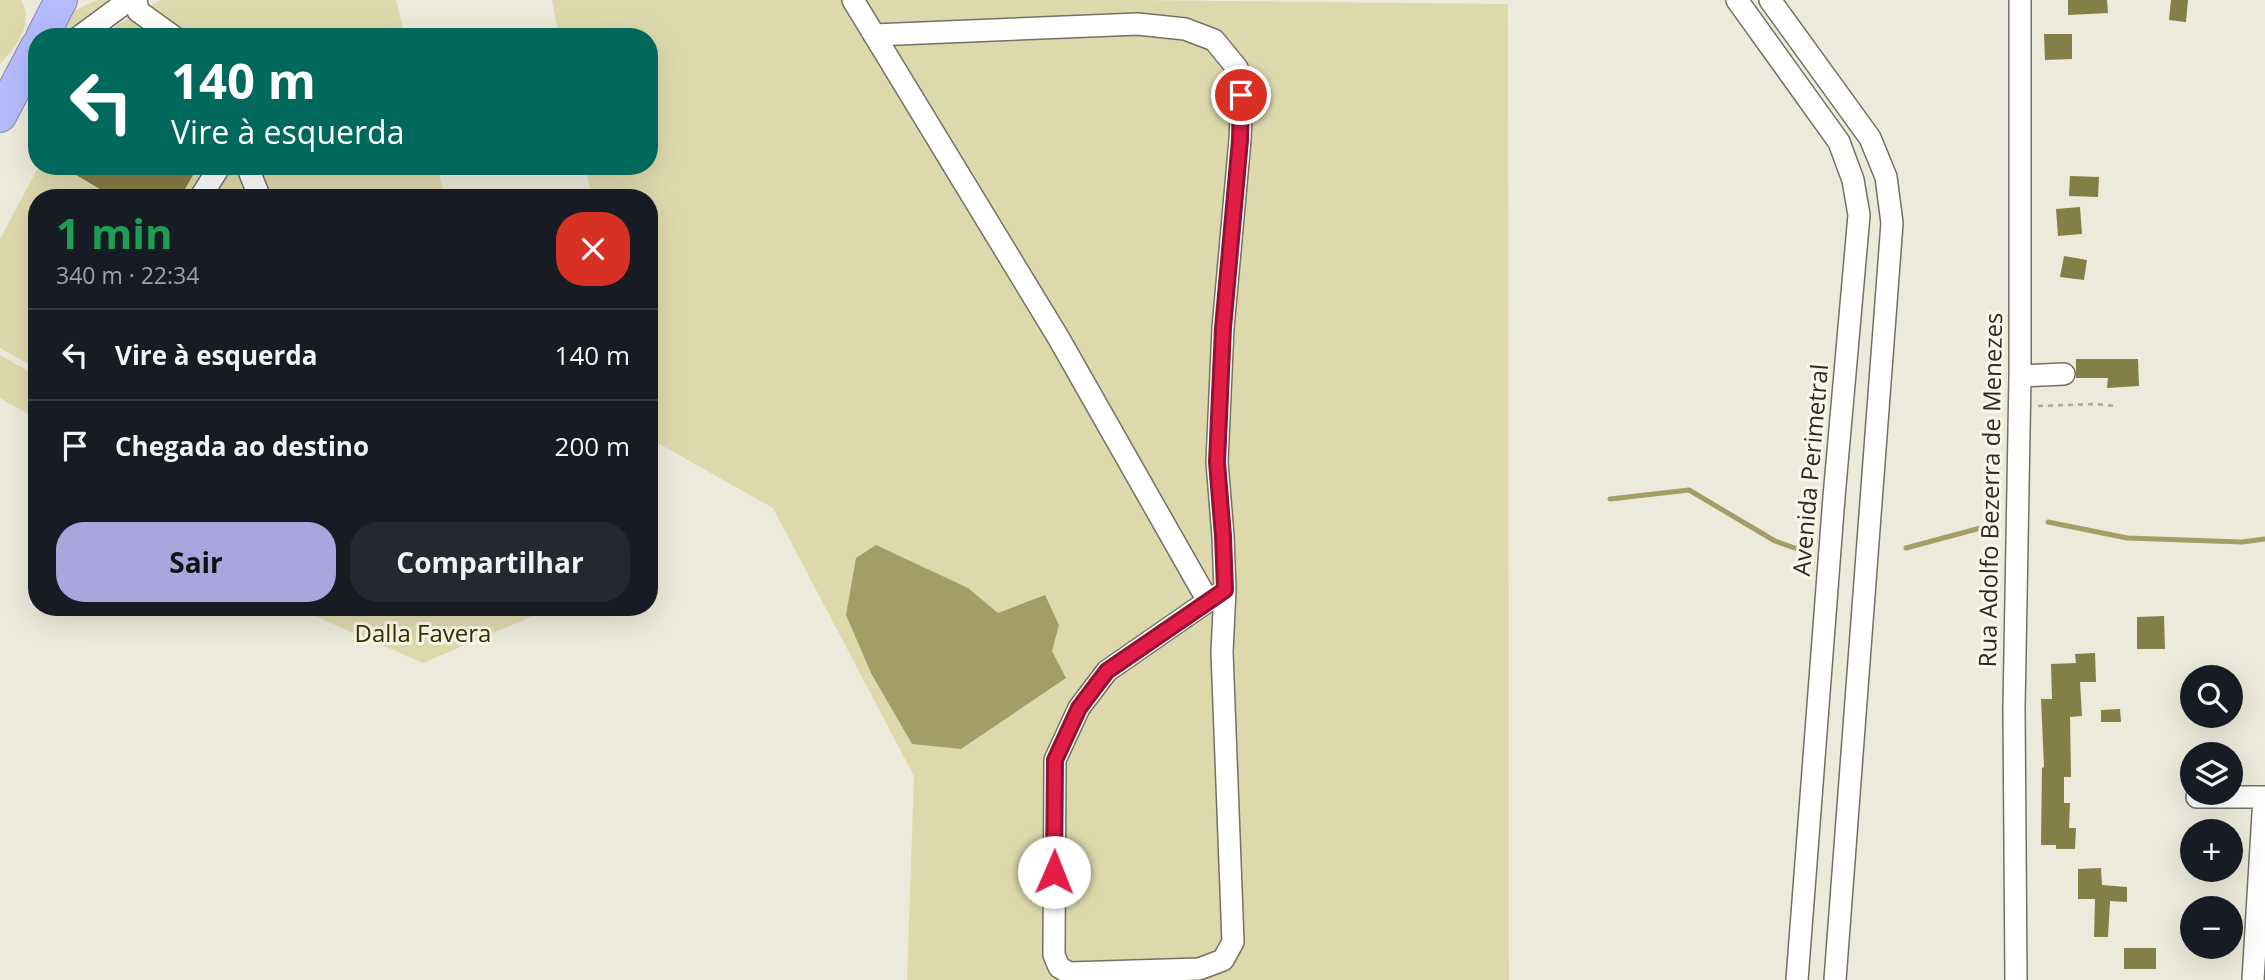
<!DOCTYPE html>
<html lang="pt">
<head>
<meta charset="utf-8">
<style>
  body { margin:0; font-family:"Open Sans",sans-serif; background:#242831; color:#f1f3f6; height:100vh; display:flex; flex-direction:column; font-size:26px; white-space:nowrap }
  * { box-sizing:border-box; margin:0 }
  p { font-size:23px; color:#9ea1a6 }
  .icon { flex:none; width:38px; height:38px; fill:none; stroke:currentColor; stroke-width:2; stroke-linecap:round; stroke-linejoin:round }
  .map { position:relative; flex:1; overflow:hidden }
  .side { position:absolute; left:28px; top:189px; width:630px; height:427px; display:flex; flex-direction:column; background:#171b24; border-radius:28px; box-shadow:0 7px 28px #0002 }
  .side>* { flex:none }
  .banner { position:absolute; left:28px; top:28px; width:630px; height:147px; border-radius:28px; box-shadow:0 7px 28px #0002; background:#00695c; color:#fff; overflow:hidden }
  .tools { position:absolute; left:2180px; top:665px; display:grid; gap:14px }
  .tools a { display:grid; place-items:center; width:63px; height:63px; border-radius:50%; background:#171b24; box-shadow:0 7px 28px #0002; font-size:35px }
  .pin { position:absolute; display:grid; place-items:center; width:60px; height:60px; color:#fff; margin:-30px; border:4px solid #fff; border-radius:50%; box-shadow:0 2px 7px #0007 }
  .me { position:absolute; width:77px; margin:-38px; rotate:1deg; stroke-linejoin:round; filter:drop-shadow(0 0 5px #0008) }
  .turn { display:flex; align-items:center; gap:24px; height:147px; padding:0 28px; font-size:32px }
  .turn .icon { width:91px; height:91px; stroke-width:2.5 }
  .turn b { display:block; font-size:49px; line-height:60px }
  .round { display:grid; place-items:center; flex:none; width:74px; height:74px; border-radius:28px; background:#242831 }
  .overview { display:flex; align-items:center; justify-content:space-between; height:119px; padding:0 28px }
  h1 { font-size:42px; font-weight:700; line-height:52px; color:#1e9e55 }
  .primary-button { display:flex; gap:14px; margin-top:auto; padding:14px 28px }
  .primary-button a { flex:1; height:80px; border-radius:28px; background:#a9a6de; color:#111; font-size:28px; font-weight:700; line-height:80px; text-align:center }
  .primary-button a+a { background:#242831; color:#f1f3f6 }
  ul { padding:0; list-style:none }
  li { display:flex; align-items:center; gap:21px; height:91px; padding:0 28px; border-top:2px solid #363941 }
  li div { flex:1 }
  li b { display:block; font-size:26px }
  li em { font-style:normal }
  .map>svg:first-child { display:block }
  .green { fill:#ded9ad }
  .water { fill:#a49d65 }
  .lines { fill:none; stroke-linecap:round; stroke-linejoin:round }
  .stream { stroke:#a49d65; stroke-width:5 }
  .building { fill:#847e47 }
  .minor-casing { stroke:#727163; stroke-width:24 }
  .highway-casing { stroke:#8588b2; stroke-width:34 }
  .path { stroke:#aaa89c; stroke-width:2.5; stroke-dasharray:5 5; stroke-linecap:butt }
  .minor { stroke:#fff; stroke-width:21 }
  .highway { stroke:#b6bbfe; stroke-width:32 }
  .route-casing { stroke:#92132f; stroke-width:18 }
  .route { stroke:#e11d48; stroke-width:12 }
  .labels { text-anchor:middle; stroke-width:6; stroke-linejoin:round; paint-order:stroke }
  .street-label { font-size:24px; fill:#2b2a25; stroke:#f9f8e8 }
  .park-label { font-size:24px; fill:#363001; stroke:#f9f8e8 }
</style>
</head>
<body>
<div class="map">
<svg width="2265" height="980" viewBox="0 0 2265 980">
  <rect width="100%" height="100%" fill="#eceada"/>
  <path class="green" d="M0 0H21C35 23 16 47 0 64Z
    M97 0H115L61 37H54L65 15Z
    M161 0H396L405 37H111L117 25Z
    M552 0H1137L1508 4 1509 980H907L914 776 773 508 649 438V198H592L585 166H649V37H559Z
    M39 166H437L445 198H37V369L0 348V239Z
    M0 355 37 376V419L0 398Z
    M294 607H554L423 663Z"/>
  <path class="water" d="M876 545 968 588 998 613 1045 595 1059 625 1052 651 1066 678 961 749 912 744 871 673 846 615 856 558Z"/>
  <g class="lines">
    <path class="stream" d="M1610 499 1689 490 1775 541 1806 552
      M2048 522 2127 538 2242 542 2265 539
      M1906 548 1988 526"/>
  </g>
  <path class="building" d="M2068 0H2107L2108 13 2068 15Z
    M2171 0H2188L2186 22 2169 20Z
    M2044 34H2072V59L2045 60Z
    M61 166H198L180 198H115Z
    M2070 176 2099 177 2098 197 2069 196Z
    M2080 207 2082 234 2058 236 2056 209Z
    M2064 256 2087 260 2084 280 2060 277Z
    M2076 359H2138L2139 386 2107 388 2108 378H2076Z
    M2164 616 2165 649H2137V617Z
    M2095 653 2096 682H2080L2082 716 2070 717 2071 777H2064V803H2070L2069 828H2076L2075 849H2056V845H2041L2042 768 2044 767 2041 699H2052L2051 664 2076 663 2075 654Z
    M2120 709 2121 722H2101V710Z
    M2101 868 2102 885 2127 887V902L2110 901 2108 937H2094L2095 899H2078V869Z
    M2124 948H2156V969H2124Z"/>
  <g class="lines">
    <g class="minor-casing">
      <path id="minor" d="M136 0 138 11 174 37
        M853 0 1058 337 1208 601 1220 593
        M1737 0 1839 142 1853 180 1859 215 1834 497 1797 980
        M1770 0 1870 138 1886 177 1892 223 1835 980
        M874 35 1138 24 1185 29 1214 40 1237 68 1242 95 1240 140 1223 328 1217 462 1223 536 1225 590 1222 652 1233 942 1223 960 1199 969 1069 973 1059 967 1054 955 1055 760 1079 708 1107 671 1208 601
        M79 37 129 0
        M247 166 260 198
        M200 198 220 166
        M2020 376 2064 374
        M2197 797H2265
        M2016 980 2014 708 2020 376V0
        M2253 980 2264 797"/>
    </g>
    <g class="highway-casing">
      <path id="highway" d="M42 37 61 0
        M0 116 37 46"/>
    </g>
    <path class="path" d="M2038 406 2095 404 2115 406"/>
    <use href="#minor" class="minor"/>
    <use href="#highway" class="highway"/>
  </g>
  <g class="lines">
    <g class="route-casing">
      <path id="route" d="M1054 872 1055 760 1079 708 1107 671 1225 590 1223 536 1217 462 1223 328 1240 140 1241 95"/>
    </g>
    <use href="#route" class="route"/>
  </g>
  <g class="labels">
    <g class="street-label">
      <text transform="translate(1811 470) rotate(-85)" y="8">Avenida Perimetral</text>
      <text transform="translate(1991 490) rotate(-89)" y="8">Rua Adolfo Bezerra de Menezes</text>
    </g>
    <g class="park-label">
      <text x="423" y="642">Dalla Favera</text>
    </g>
  </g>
</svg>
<div class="tools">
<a><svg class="icon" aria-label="search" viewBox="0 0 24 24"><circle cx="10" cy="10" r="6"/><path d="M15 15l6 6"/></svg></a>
<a><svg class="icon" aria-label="layers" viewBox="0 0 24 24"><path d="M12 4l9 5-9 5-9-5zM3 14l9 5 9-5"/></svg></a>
<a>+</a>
<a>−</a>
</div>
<div class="pin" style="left:1241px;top:95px;background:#d93025"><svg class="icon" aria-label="arrive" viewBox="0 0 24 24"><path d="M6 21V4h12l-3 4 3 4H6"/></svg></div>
<svg class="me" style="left:1054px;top:872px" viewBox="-20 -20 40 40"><circle r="19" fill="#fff"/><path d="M0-13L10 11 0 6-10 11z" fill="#e11d48"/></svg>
<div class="banner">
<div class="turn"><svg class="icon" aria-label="left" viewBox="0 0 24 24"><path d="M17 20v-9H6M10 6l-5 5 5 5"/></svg><div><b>140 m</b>Vire à esquerda</div></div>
</div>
<section class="side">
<div class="overview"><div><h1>1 min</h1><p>340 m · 22:34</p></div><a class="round" style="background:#d93025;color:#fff"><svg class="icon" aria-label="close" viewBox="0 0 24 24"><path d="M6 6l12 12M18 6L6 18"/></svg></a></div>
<ul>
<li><svg class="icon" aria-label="left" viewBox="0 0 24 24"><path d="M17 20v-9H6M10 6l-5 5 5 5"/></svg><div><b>Vire à esquerda</b></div><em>140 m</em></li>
<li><svg class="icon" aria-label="arrive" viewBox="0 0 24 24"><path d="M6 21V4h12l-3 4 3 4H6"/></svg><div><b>Chegada ao destino</b></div><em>200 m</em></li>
</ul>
<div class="primary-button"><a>Sair</a><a>Compartilhar</a></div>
</section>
</div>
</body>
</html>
